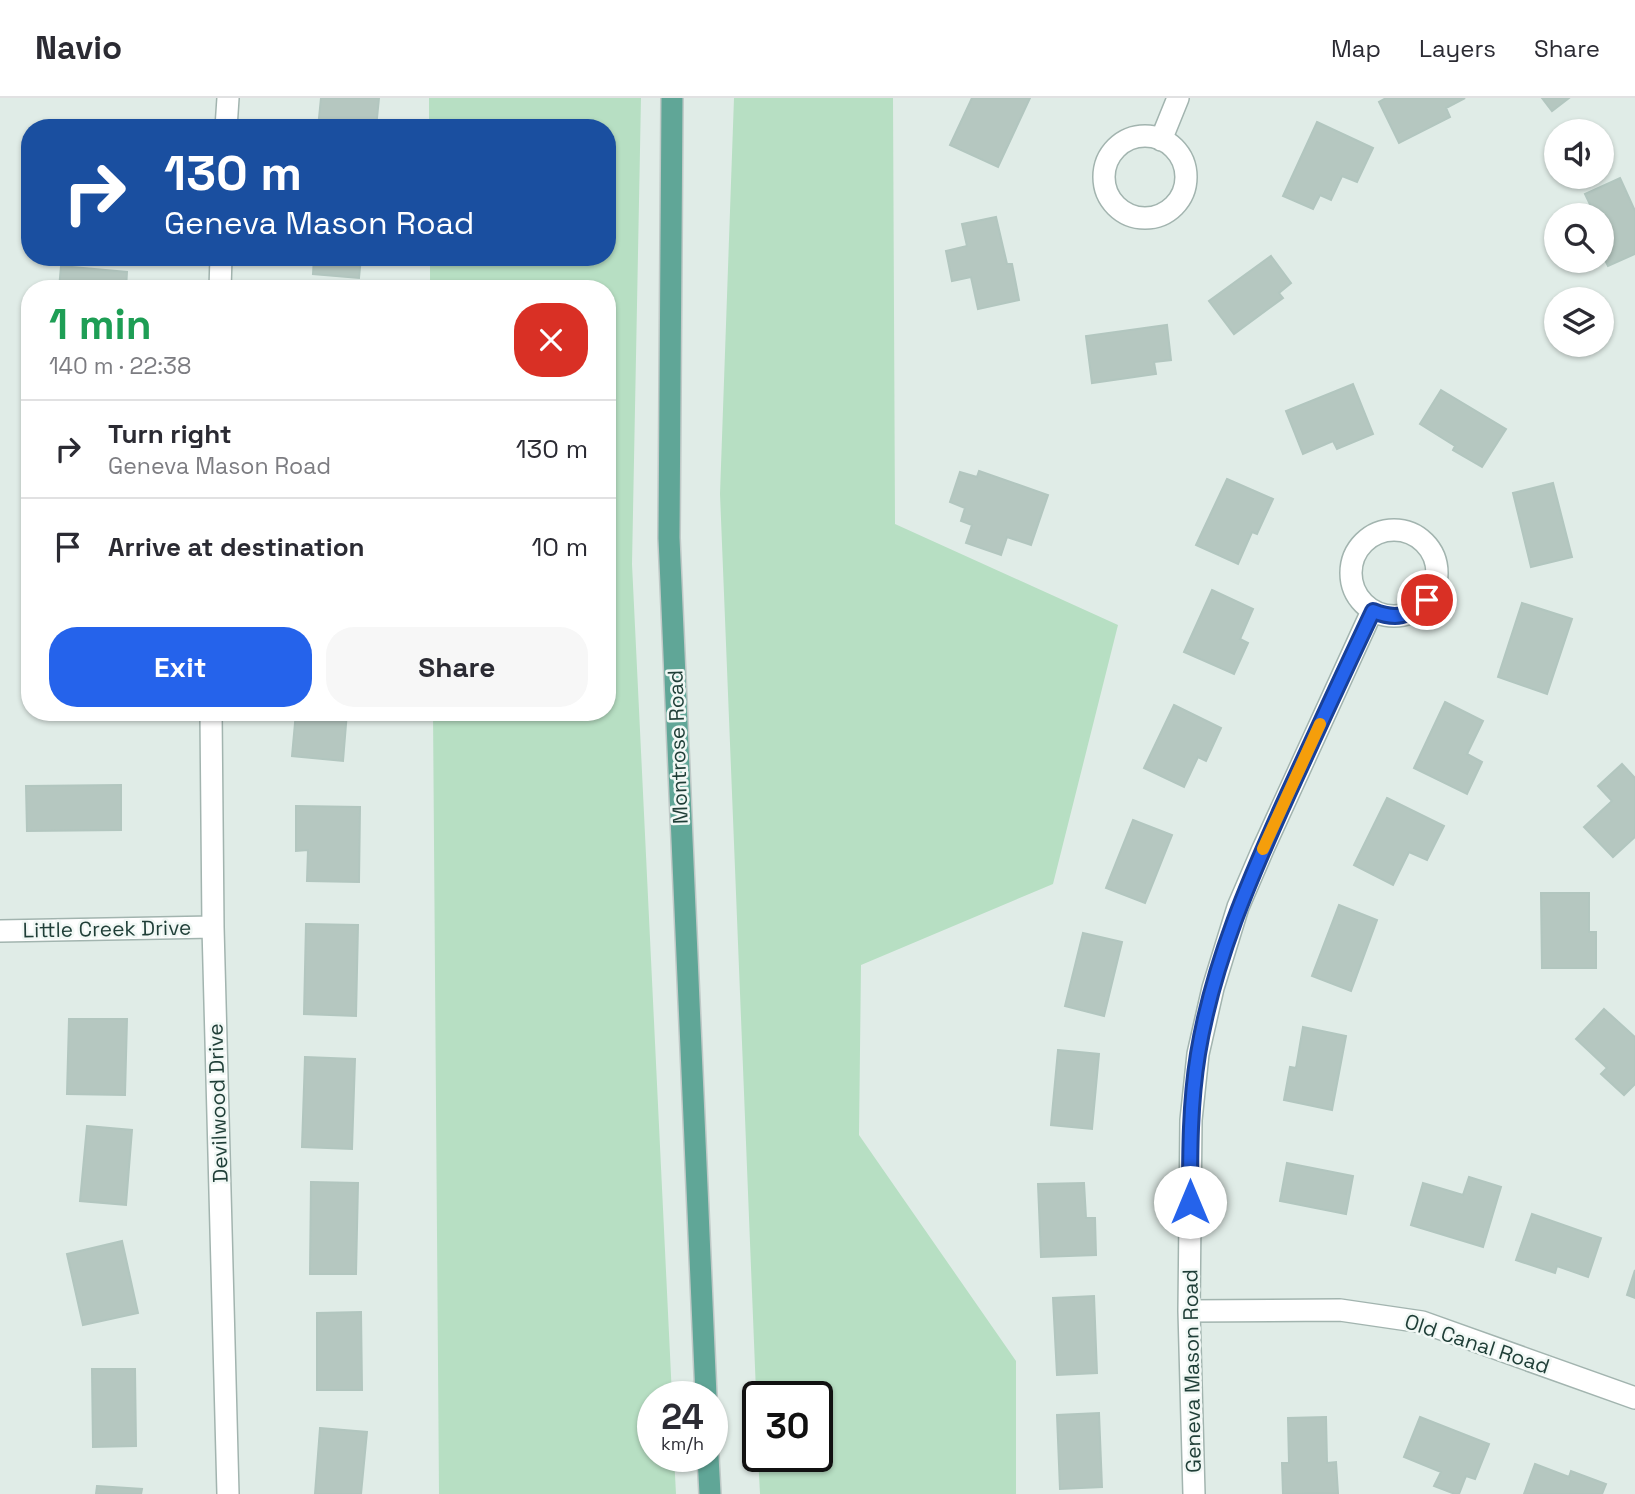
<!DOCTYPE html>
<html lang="en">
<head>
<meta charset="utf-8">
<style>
  body { margin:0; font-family:"Space Grotesk",sans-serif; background:#f7f7f7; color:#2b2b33; height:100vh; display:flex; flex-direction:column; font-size:26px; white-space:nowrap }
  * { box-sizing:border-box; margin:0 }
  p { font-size:23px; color:#7c7c81 }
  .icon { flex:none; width:38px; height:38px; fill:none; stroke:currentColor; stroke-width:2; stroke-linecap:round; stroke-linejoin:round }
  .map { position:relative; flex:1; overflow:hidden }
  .details { position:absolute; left:21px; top:182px; width:595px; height:441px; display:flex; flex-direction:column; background:#fff; border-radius:28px; box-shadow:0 2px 5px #0004 }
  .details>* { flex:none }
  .guide { position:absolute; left:21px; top:21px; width:595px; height:147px; border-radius:28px; box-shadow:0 2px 5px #0004; background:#1a4fa0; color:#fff; overflow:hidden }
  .buttons { position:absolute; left:1544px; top:21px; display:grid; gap:14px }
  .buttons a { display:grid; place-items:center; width:70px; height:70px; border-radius:50%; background:#fff; box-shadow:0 2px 5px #0004; font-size:35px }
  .speed { position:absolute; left:637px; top:1283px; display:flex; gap:14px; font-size:35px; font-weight:700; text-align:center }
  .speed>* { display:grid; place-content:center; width:91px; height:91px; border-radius:50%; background:#fff; box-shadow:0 2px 5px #0004; line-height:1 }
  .speed small { font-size:18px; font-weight:400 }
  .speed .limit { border:4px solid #111; border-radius:10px; background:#fff; color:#111 }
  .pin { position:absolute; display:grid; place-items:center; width:60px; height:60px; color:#fff; margin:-30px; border:4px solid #fff; border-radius:50%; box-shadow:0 2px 7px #0007 }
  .me { position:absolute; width:77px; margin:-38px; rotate:0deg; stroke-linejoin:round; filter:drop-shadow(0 0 5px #0008) }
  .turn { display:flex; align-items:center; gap:24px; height:147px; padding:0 28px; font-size:32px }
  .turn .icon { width:91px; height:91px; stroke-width:2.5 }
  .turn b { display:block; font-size:49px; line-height:60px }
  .round { display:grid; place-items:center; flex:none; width:74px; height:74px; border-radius:28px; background:#f7f7f7 }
  .headline { display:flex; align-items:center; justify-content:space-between; height:119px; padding:0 28px }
  h1 { font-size:42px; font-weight:700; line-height:52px; color:#1e9e55 }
  .button { display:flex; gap:14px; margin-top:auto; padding:14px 28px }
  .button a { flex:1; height:80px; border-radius:28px; background:#2563eb; color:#fff; font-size:28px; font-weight:700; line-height:80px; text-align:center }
  .button a+a { background:#f7f7f7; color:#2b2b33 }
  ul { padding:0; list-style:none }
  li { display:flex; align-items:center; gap:21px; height:98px; padding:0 28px; border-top:2px solid #e1e1e2 }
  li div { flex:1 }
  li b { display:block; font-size:26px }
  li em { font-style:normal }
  header { display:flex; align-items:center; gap:42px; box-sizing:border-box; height:98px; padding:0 35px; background:#fff; border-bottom:2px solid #e1e1e2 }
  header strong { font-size:33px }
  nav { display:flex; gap:38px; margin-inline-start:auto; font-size:24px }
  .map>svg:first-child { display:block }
  .green { fill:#b7dfc3 }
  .building { fill:#b5c7c0; stroke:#b2c6bf; stroke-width:2 }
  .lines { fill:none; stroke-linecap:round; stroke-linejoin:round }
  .street-casing { stroke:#a2b4af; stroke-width:24 }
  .primary-casing { stroke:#c0c9c7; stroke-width:24 }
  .street { stroke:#fff; stroke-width:21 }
  .primary { stroke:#60a697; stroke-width:21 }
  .route-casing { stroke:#184099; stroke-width:18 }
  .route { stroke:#2563eb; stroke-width:12 }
  .slow { stroke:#f59e0b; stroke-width:12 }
  .labels { text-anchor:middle; stroke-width:5; stroke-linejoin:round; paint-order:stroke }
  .street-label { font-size:21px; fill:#1f3e37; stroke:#f1f8f5 }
</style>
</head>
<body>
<header>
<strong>Navio</strong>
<nav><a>Map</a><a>Layers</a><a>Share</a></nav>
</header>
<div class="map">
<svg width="1635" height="1396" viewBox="0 0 1635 1396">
  <rect width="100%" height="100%" fill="#e0ece7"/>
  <path class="green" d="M429 0H641L632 466 672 1298H653V1358H674L676 1396H439L433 614H607V191H430V159H607V30H429Z
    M734 0H893L895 426 1118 527 1053 786 861 867 859 1037 1016 1263V1396H760L758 1358H817V1298H758V1344L720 396Z"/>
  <path class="building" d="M321 0H379L376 30H318Z
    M972 0H1030L998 69 950 47Z
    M1386 0H1465L1446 10 1450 19 1399 45 1379 4Z
    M1542 0H1569L1552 13Z
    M1317 24 1373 50 1357 84 1342 78 1331 102 1320 97 1313 111 1283 98Z
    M1620 80 1635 113V156L1608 168 1601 154V117H1595L1585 96Z
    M996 119 1007 166H1012L1019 202 978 211 971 179 952 183 946 153 967 148 962 126Z
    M1271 158 1291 185 1279 195 1283 200 1234 236 1209 203Z
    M314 159H361L359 180 313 176Z
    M61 168 127 174 126 191H59Z
    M1167 227 1171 262 1154 264 1156 276 1092 285 1086 238Z
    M1353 286 1373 336 1337 351 1333 343 1303 356 1286 313Z
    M1441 292 1506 331 1482 369 1453 352 1455 348 1420 326Z
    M979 373 1048 397 1031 447 1007 439 1001 457 966 445 972 427 961 423 965 410 950 404 960 374 977 379Z
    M1227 381 1273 401 1257 436 1252 434 1238 466 1196 447Z
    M1553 385 1572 459 1531 469 1513 395Z
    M1212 492 1253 511 1240 541 1248 545 1234 576 1184 554Z
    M1522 505 1572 521 1547 596 1498 579Z
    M1445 604 1483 623 1467 656 1482 664 1467 696 1414 670Z
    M1174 607 1221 630 1206 663 1198 659 1184 689 1144 670Z
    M296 614H347L343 663 292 658Z
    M1622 666 1635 680V739L1613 759 1584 729 1612 703 1598 688Z
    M121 687V732L27 733 26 688Z
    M1387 700 1444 728 1427 762 1409 754 1393 787 1354 767Z
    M296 708 360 709 359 784 307 783 308 752 296 753Z
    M1133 722 1172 737 1145 805 1106 790Z
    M1541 795H1589V834H1596V870H1542Z
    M1339 807 1377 822 1351 893 1312 878Z
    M306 826 358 827 356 918 304 916Z
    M1083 835 1122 844 1104 918 1065 908Z
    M1604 911 1635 939V986L1624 997 1601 976 1607 970 1576 941Z
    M69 921H127L125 997 67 996Z
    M1303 929 1346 938 1332 1012 1284 1002 1290 969 1296 970Z
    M1058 952 1099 956 1092 1031 1051 1027Z
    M305 959 355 961 352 1051 302 1049Z
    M87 1028 132 1032 126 1107 80 1103Z
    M1287 1065 1353 1078 1346 1116 1280 1103Z
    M1469 1079 1501 1089 1483 1149 1411 1127 1423 1085 1463 1097Z
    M311 1084 358 1085 356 1176H310Z
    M1084 1085 1086 1120H1095L1096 1157 1041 1159 1038 1086Z
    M1532 1116 1601 1140 1588 1179 1557 1168 1555 1175 1516 1162Z
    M122 1143 138 1215 83 1227 67 1156Z
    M1635 1172V1200L1627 1197Z
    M1094 1198 1097 1275 1057 1277 1053 1200Z
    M361 1214 362 1292H317V1215Z
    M92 1271H135L136 1348 93 1349Z
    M1099 1315 1102 1389 1060 1391 1057 1317Z
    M1326 1319 1327 1365 1336 1364 1338 1395 1283 1396 1282 1365H1289L1288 1320Z
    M1420 1319 1489 1346 1475 1381 1466 1378 1459 1396H1455L1434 1388 1441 1374 1404 1359Z
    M320 1330 367 1334 361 1396H315Z
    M1535 1366 1569 1379 1571 1373 1606 1386 1602 1396H1524Z
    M97 1388 142 1391 141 1396H96Z"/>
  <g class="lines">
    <g class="street-casing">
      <path id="street" d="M226 30 228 0
        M1104 79a41 41 0 1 1 82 0a41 41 0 1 1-82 0Z
        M1161 42 1178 0
        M220 191 221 159
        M1351 475a43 43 0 1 1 86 0a43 43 0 1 1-86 0Z
        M211 614 213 829 228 1396
        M0 833 213 829
        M1189 1213 1340 1212 1422 1224 1635 1300
        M1194 1396 1189 1213 1191 1022 1198 956 1213 890 1238 809 1263 751 1372 513"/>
    </g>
    <g class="primary-casing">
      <path id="primary" d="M672 0 669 440 706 1298
        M708 1358 710 1396"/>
    </g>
    <use href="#street" class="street"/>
    <use href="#primary" class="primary"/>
  </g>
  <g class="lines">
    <g class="route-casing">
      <path id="route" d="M1190 1104C1190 1054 1190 1005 1198 956 1213 864 1250 780 1288 696 1316 635 1344 574 1373 513 1396 522 1408 519 1427 502"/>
    </g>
    <use href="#route" class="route"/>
    <path class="slow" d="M1263 751 1320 626"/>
  </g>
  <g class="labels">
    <g class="street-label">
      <text transform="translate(678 649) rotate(-92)" y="7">Montrose Road</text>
      <text transform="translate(107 831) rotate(-1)" y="7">Little Creek Drive</text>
      <text transform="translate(218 1005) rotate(-92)" y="7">Devilwood Drive</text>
      <text transform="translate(1477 1246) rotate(18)" y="7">Old Canal Road</text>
      <text transform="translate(1192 1273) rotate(-91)" y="7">Geneva Mason Road</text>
    </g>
  </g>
</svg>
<div class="buttons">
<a><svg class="icon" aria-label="sound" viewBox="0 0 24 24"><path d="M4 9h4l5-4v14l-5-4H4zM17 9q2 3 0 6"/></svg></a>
<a><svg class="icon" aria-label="search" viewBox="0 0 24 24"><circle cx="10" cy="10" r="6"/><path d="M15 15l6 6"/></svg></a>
<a><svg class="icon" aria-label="layers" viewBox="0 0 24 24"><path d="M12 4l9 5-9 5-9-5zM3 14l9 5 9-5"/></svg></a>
</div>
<div class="speed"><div>24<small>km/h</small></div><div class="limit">30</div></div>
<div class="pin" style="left:1427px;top:502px;background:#d93025"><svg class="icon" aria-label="arrive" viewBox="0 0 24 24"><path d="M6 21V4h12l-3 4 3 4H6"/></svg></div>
<svg class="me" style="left:1190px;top:1104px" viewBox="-20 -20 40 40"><circle r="19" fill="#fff"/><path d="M0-13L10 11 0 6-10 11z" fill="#2563eb"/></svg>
<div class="guide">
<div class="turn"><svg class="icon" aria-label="right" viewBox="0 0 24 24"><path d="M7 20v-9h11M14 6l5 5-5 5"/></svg><div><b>130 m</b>Geneva Mason Road</div></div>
</div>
<section class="details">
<div class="headline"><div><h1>1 min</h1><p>140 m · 22:38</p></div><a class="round" style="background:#d93025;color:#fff"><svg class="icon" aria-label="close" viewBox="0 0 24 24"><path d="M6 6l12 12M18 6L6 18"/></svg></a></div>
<ul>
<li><svg class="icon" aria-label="right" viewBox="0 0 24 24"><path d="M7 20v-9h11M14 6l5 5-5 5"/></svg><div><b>Turn right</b><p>Geneva Mason Road</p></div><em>130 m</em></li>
<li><svg class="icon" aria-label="arrive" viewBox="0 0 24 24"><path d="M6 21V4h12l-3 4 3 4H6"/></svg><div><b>Arrive at destination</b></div><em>10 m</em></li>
</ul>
<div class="button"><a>Exit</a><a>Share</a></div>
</section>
</div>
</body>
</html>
